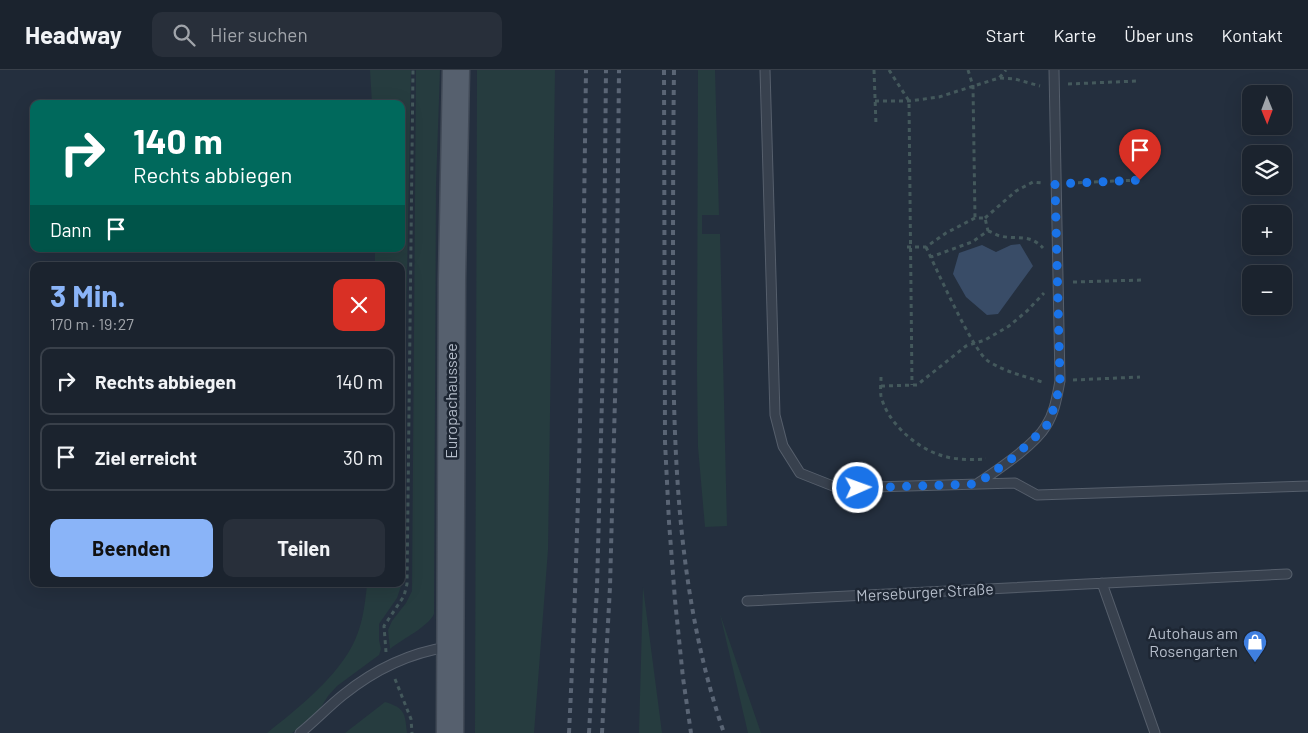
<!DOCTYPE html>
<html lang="de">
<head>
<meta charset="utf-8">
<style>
  body { margin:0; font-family:Barlow,sans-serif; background:#282f3a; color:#f1f3f6; height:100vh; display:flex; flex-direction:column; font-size:19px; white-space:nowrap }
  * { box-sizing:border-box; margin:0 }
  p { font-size:16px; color:#a0a4aa }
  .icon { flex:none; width:28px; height:28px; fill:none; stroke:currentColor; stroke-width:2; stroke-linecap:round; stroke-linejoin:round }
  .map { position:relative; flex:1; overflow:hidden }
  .panel { position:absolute; left:30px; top:192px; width:375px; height:325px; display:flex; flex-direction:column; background:#1b232e; border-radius:10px; box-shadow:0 5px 20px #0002,0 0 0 1px #39404a }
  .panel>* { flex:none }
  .hud { position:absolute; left:30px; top:30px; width:375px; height:152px; border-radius:10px; box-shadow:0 5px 20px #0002,0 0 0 1px #39404a; background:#00695c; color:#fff; overflow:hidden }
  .needle { width:32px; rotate:179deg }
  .buttons { position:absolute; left:1242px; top:15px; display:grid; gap:10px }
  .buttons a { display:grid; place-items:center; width:50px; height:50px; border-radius:10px; background:#1b232e; box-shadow:0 5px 20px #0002,0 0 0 1px #39404a; font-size:25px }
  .pin { position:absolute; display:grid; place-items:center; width:42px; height:42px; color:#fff; margin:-51px -21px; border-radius:50% 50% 50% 0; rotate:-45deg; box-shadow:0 0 5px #0007 }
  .pin .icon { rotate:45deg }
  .me { position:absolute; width:55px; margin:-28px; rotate:88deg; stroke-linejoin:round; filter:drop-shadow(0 0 4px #0008) }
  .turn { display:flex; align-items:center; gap:18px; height:105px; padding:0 20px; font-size:22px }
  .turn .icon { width:65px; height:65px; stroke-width:2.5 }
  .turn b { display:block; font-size:35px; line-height:42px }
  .then { display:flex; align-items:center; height:48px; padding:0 20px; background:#0003; gap:10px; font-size:19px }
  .round { display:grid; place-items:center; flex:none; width:52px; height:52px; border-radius:10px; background:#282f3a }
  .overview { display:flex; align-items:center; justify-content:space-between; height:85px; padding:0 20px }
  h1 { font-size:30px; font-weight:700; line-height:38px; color:#8ab4f8 }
  .action { display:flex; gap:10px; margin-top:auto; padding:10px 20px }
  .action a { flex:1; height:58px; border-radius:10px; background:#8ab4f8; color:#111; font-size:20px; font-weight:700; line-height:58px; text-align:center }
  .action a+a { background:#282f3a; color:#f1f3f6 }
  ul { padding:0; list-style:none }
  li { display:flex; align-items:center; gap:15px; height:68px; margin:0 10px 8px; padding:0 10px; border:2px solid #39404a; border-radius:10px }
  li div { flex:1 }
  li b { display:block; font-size:19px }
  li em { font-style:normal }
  header { display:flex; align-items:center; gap:30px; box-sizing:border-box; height:70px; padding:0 25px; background:#1b232e; border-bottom:1px solid #39404a }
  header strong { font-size:24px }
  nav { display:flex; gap:28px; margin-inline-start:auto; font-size:18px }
  .search { width:350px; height:45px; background:#282f3a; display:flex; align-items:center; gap:12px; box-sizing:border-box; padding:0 18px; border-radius:10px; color:#a0a4aa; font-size:19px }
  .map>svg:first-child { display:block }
  .green { fill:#263c3f }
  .water { fill:#394c67 }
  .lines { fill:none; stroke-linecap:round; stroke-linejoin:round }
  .service-casing { stroke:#565f6c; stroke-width:11 }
  .primary-casing { stroke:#414a57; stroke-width:29 }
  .path { stroke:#44595c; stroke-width:3; stroke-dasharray:4 4; stroke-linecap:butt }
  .service { stroke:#38414e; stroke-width:9 }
  .primary { stroke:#56606e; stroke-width:26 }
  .rail { stroke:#5a6575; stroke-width:4; stroke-dasharray:5 5; stroke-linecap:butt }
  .route { stroke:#1a73e8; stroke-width:9; stroke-dasharray:0 16.2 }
  .labels { text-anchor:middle; stroke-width:5; stroke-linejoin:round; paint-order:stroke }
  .street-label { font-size:16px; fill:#b4bcc9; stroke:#1d2633 }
  .poi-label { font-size:16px; fill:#b4bcc9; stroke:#1d2633; text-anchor:end }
</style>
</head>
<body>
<header>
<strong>Headway</strong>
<div class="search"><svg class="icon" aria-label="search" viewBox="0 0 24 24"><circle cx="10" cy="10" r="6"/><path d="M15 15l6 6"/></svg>Hier suchen</div>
<nav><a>Start</a><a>Karte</a><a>Über uns</a><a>Kontakt</a></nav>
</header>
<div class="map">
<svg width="1308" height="663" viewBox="0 0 1308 663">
  <rect width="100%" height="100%" fill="#242f3e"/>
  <path class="green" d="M370 0H411L401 516 397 528 379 554V570L381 579 379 585 337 616 328 626 318 642 292 663H267C296 640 340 605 355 570 363 552 365 534 367 514H401V196H375V179H401V34H372Z
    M416 0H440L436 115 434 544C428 557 402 569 390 579L388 560 392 551 406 533 412 521Z
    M477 0H555L548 480 534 663H475Z
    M698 0H715L719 145H702V164H720L727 456 705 457 698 377 697 302Z
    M643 517 662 663H639Z
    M720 544 761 663H748Z
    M385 632C405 638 405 643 407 663H345Z"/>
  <path class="water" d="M1020 174 1033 196 998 244 987 245 966 227 953 204 959 183 982 175 996 182 1011 175Z"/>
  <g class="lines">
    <g class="service-casing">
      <path id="service" d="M765 0 775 345 783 376 800 403 838 418 1015 413 1037 425 1308 416
        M977 414C997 400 1034 376 1046 356 1055 342 1057 326 1060 311L1054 0
        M1102 513 1155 663
        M747 531 1287 504
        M300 663C315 651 328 637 343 625 374 600 408 583 448 577"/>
    </g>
    <g class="primary-casing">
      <path id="primary" d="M450 663 452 209 456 0"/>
    </g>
    <path class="path" d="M874 0 876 55
      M889 0 909 31 912 315
      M968 0 973 16 975 148
      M1000 8 1015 9 1040 16
      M1068 14 1137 11
      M875 31H909L939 27 999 8 1006 0
      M1070 113 1140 110
      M985 148 1016 121 1033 112 1042 113
      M988 161C992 162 996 165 1000 166 1017 170 1029 163 1043 178
      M907 177H926L946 163 975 148H985L988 161 972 172 931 187
      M926 177C936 198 973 281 988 291 1007 303 1025 306 1045 313
      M1073 212 1142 210
      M881 307C881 313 880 320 881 326 887 352 915 377 940 385 954 390 971 390 986 389
      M1073 310 1140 307
      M881 316 917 315 966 276 985 270 1009 256 1027 241 1044 223
      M386 582 384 556 404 526 407 514 413 0
      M395 609 411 649 412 663"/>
    <use href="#service" class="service"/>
    <use href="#primary" class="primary"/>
    <path class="rail" d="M664 0 665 372 669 452 675 530 683 608 691 663
      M674 0C673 77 673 153 673 230 673 376 676 524 724 663
      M569 663C580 442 583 221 586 0
      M589 663 597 518 603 291 606 0
      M602 663 610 517 616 291 619 0"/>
  </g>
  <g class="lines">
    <path class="route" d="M858 418 977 414 1014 387 1046 357 1056 333 1060 311 1055 114 1140 110"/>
  </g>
  <defs>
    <g id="shop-pin" transform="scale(1.25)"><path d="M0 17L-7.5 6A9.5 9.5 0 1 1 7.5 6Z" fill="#3f7fe0" stroke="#1d2633"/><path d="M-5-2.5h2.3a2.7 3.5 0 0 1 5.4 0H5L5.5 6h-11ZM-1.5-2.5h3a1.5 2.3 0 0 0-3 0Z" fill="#fff"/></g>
  </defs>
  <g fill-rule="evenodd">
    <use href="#shop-pin" x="1255" y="572"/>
  </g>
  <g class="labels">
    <g class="street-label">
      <text transform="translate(451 331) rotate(-90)" y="6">Europachaussee</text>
      <text transform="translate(925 522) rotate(-3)" y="6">Merseburger Straße</text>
    </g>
    <g class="poi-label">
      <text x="1238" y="569">Autohaus am<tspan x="1238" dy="18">Rosengarten</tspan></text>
    </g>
  </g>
</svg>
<div class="buttons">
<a><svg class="needle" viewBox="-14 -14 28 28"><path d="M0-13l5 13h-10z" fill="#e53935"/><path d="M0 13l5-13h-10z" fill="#a0a4aa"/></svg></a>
<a><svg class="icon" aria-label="layers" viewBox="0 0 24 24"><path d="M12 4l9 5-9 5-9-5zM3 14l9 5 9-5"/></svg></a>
<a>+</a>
<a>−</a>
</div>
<div class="pin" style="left:1140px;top:110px;background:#d93025"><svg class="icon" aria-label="arrive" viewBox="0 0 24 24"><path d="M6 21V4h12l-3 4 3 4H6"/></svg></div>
<svg class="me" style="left:858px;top:418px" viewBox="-20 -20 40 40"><circle r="17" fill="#1a73e8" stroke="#fff" stroke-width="3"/><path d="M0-11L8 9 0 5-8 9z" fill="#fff"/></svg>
<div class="hud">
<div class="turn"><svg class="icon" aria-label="right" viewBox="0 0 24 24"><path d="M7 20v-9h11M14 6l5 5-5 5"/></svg><div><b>140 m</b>Rechts abbiegen</div></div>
<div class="then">Dann<svg class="icon" aria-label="arrive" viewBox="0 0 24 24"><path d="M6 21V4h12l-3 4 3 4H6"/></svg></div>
</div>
<section class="panel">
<div class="overview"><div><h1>3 Min.</h1><p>170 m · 19:27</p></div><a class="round" style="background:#d93025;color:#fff"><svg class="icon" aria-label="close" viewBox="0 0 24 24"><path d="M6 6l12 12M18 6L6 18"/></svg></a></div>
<ul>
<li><svg class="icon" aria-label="right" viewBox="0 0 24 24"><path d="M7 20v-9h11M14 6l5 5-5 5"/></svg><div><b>Rechts abbiegen</b></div><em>140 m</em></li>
<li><svg class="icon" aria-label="arrive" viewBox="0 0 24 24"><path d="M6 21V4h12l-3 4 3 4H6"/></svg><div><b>Ziel erreicht</b></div><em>30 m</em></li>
</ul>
<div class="action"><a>Beenden</a><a>Teilen</a></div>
</section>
</div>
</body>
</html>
